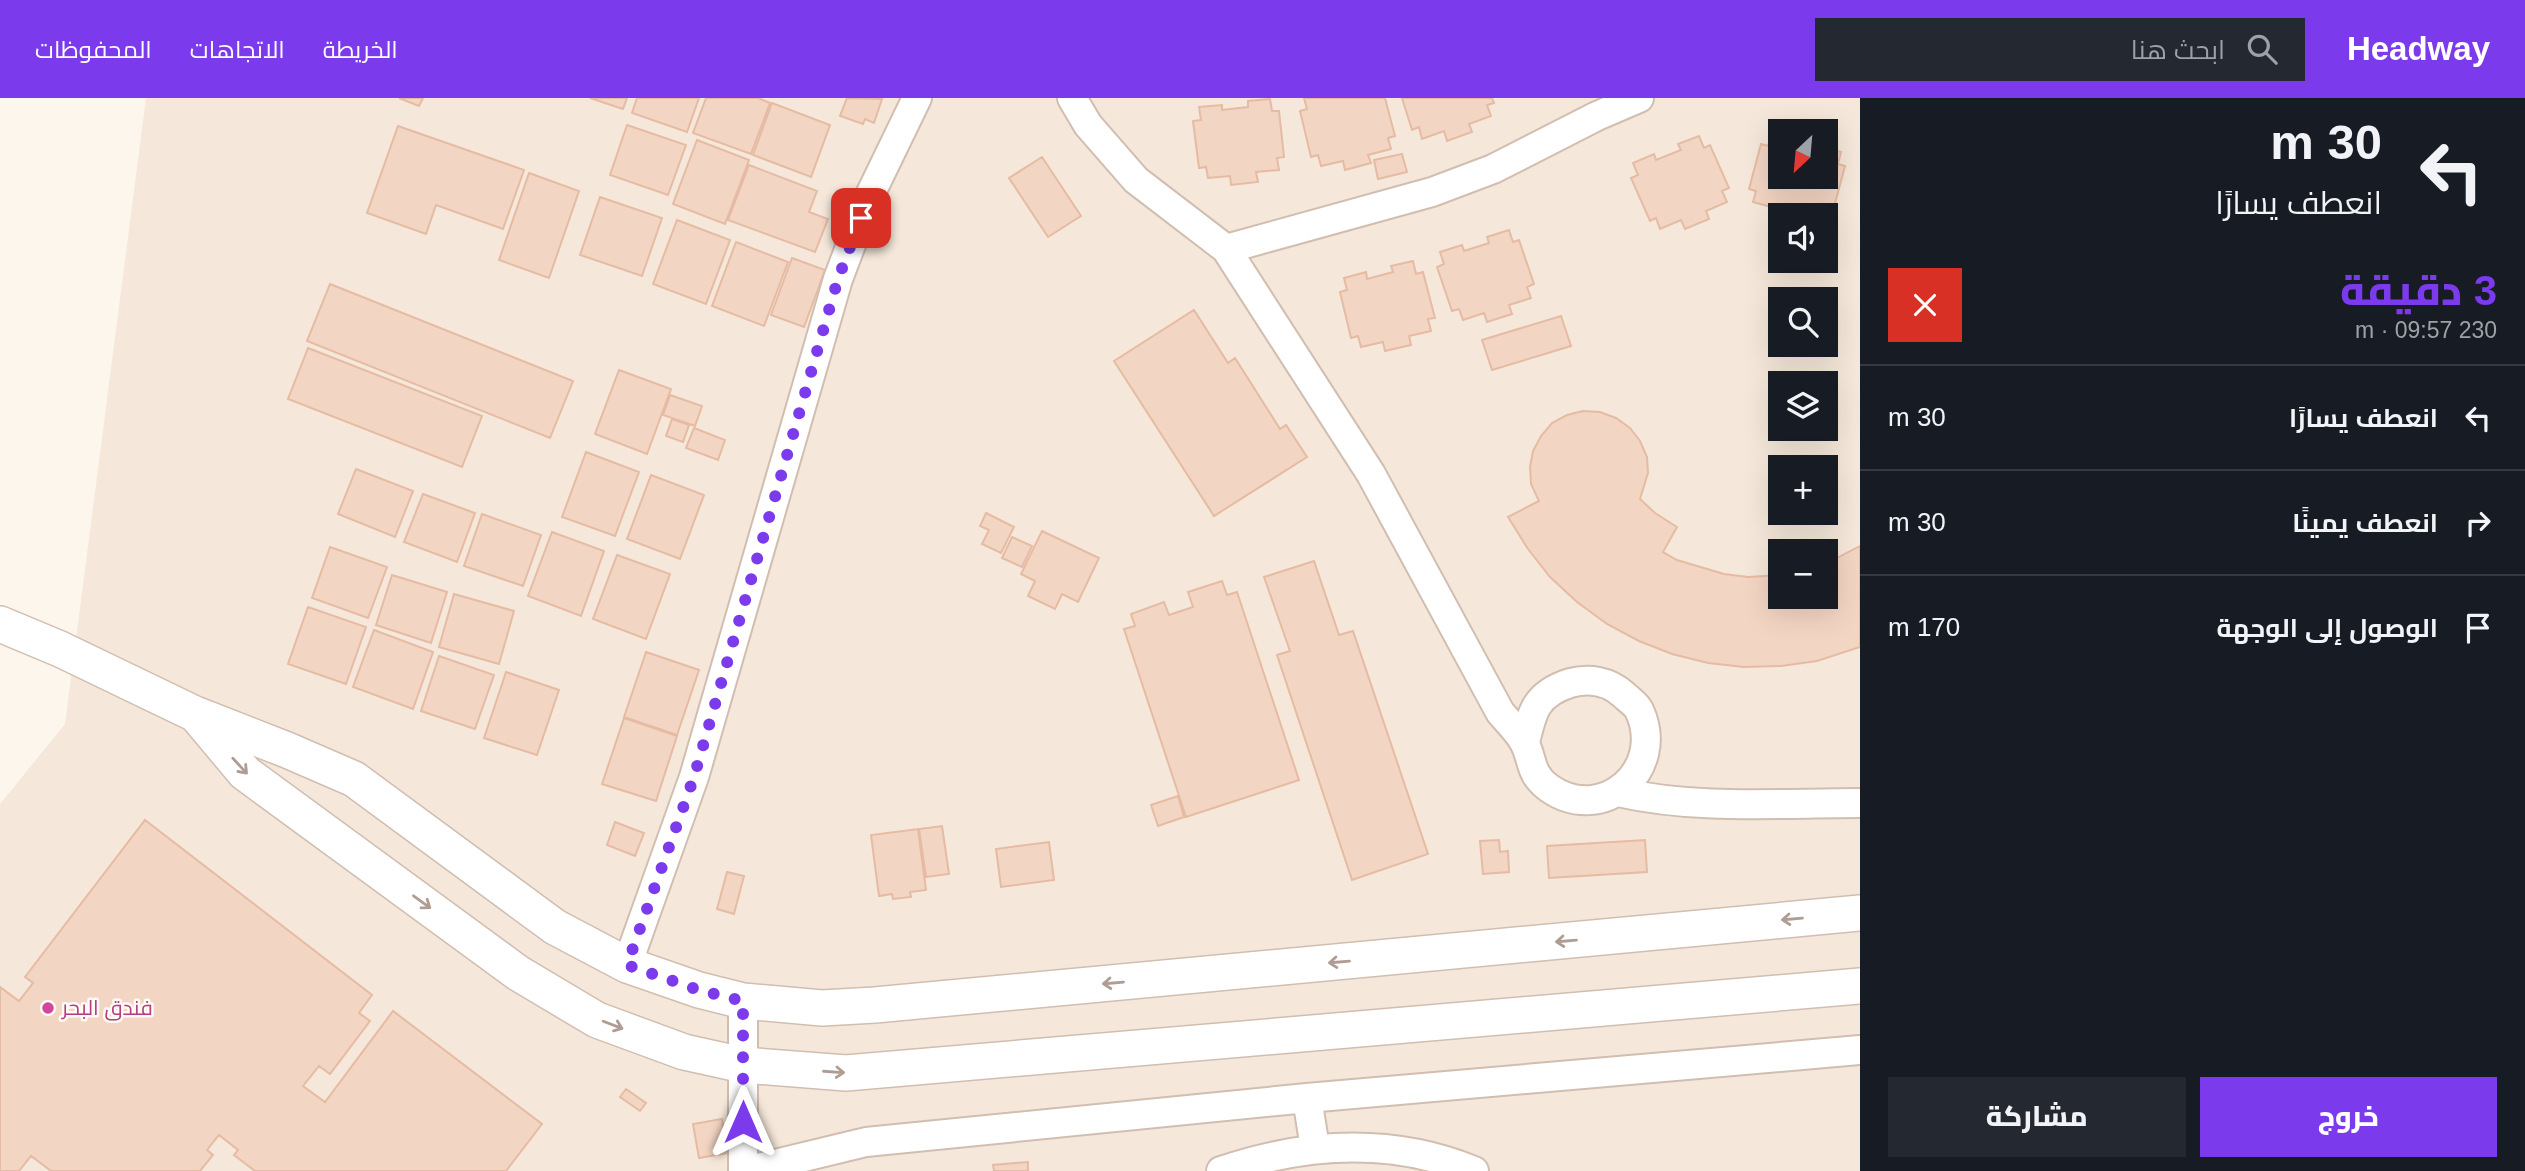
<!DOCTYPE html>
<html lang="ar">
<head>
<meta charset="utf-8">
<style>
  body { margin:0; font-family:Helvetica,Cairo,sans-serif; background:#242831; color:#f1f3f6; direction:rtl; height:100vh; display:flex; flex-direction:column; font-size:26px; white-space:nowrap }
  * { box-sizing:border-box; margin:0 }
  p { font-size:23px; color:#9ea1a6 }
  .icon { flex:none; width:38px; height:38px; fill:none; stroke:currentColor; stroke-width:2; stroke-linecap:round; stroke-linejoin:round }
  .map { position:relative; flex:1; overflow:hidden; direction:ltr }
  .details { display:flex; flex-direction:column; background:#171b24; width:665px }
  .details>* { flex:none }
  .banner { background:#171b24; color:#f1f3f6; overflow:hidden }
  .needle { width:46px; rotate:206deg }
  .buttons { position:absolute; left:1768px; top:21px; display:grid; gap:14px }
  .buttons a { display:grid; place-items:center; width:70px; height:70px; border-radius:0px; background:#171b24; box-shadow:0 7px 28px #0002; font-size:35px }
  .pin { position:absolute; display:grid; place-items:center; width:60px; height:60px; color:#fff; margin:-30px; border-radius:14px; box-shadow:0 4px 10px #0006 }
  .me { position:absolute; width:77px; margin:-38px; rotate:0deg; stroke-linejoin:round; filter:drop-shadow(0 0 5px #0008) }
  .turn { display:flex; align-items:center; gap:24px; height:147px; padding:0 28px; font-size:32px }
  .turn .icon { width:91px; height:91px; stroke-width:2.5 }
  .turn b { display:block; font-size:49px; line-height:60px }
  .round { display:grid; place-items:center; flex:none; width:74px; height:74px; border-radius:0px; background:#242831 }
  .overview { display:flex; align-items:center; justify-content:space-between; height:119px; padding:0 28px }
  h1 { font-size:42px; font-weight:800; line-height:52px; color:#7c3aed }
  .cta { display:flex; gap:14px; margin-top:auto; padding:14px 28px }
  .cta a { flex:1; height:80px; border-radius:0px; background:#7c3aed; color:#fff; font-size:28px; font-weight:800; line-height:80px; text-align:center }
  .cta a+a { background:#242831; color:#f1f3f6 }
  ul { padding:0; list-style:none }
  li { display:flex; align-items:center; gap:21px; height:105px; padding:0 28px; border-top:2px solid #363941 }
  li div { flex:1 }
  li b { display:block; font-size:26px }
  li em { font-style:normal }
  header { display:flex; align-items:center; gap:42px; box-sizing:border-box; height:98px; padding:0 35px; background:#7c3aed; color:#fff }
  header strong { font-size:33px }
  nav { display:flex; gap:38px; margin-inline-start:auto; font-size:24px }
  .search { width:490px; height:63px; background:#242831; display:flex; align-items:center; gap:18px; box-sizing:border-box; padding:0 24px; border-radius:0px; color:#9ea1a6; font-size:26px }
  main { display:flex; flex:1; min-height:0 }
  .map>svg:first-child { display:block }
  .residential { fill:#f5e8da; fill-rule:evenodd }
  .building { fill:#f3d5c3; stroke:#e6bba3; stroke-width:2 }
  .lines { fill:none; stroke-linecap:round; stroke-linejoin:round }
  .minor-casing { stroke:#d1beb0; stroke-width:32 }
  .tertiary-casing { stroke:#d1beb0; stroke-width:38 }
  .minor { stroke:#fff; stroke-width:28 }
  .tertiary { stroke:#fff; stroke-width:35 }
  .oneway { stroke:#af9d94 }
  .route { stroke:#7c3aed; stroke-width:12; stroke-dasharray:0 21.6 }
  .hotel-dot { fill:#d1479c; stroke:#fffaf3; stroke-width:2.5 }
  .labels { text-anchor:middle; stroke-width:5; stroke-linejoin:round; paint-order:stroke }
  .hotel-label { font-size:21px; fill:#b23c85; stroke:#fffaf3; text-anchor:start }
</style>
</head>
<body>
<header>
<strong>Headway</strong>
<div class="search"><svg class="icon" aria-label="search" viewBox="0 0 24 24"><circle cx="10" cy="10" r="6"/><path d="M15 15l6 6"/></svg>ابحث هنا</div>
<nav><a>الخريطة</a><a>الاتجاهات</a><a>المحفوظات</a></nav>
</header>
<main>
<section class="details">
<div class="banner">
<div class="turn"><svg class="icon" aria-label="left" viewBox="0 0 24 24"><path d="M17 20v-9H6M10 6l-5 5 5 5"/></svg><div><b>30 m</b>انعطف يسارًا</div></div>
</div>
<div class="overview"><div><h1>3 دقيقة</h1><p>230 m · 09:57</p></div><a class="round" style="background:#d93025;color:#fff"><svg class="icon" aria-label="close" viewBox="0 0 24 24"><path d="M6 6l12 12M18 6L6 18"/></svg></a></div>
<ul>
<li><svg class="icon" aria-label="left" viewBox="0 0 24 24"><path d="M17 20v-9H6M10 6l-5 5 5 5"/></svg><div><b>انعطف يسارًا</b></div><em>30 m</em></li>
<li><svg class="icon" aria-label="right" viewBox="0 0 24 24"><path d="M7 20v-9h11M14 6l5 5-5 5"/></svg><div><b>انعطف يمينًا</b></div><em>30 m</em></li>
<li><svg class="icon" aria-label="arrive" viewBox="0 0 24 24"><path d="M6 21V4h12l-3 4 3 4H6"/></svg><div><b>الوصول إلى الوجهة</b></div><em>170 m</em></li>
</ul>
<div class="cta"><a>خروج</a><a>مشاركة</a></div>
</section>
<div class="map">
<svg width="1860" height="1073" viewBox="0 0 1860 1073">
  <rect width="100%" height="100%" fill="#fdf6ec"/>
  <path class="residential" d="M146 0H1860V1073H0V706L65 626ZM1780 33H1825V79H1780ZM1780 117H1825V163H1780ZM1780 201H1825V247H1780ZM1780 285H1825V331H1780ZM1780 369H1825V415H1780ZM1780 453H1825V499H1780Z"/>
  <path class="building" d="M399 0H423L419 8Z
    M590 0H627L623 11Z
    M637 0H699L687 34 632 15Z
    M706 0H758L770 5 751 56 693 35Z
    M847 0 882 1 874 25 865 21 863 26 840 18Z
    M1304 0H1385L1395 38 1388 40 1391 51 1368 57 1371 65 1345 72 1343 63 1321 68 1318 57 1311 59 1300 13 1307 11Z
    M1402 0H1492L1494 5 1487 7 1491 18 1469 26 1472 34 1447 43 1444 33 1422 41 1419 29 1412 32Z
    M1270 1 1272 13H1279L1284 59 1277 60 1279 72 1256 74 1258 84 1231 87 1230 78 1208 80 1206 69 1199 70 1193 23 1201 22 1199 9 1222 7V12L1248 9V3Z
    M772 5 830 27 811 79 753 57Z
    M627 27 686 47 668 97 610 77Z
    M398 28 524 72 503 131 436 107 426 136 367 115Z
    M1772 35 1780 37V79H1825V50L1841 54 1838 66 1845 68 1833 113 1826 112 1824 117H1780V121L1773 119 1775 110 1753 104 1756 93 1749 91 1761 46 1768 48Z
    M1699 38 1704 50 1710 47 1729 90 1722 93 1727 104 1706 113 1709 121 1685 131 1681 122 1660 131 1656 120 1650 123 1631 80 1638 77 1633 65 1654 56 1656 62 1681 52 1678 46Z
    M697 42 749 62 725 126 673 106Z
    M1402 56 1407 74 1378 81 1374 62Z
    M1042 59 1081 118 1048 139 1009 80Z
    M749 67 817 93 809 114 828 121 815 154 728 122Z
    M529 75 579 93 549 180 499 162Z
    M600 99 662 120 642 178 580 157Z
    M677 122 730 142 706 206 653 186Z
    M1509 132 1513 144 1519 142 1534 186 1527 189 1531 200 1509 207 1512 216 1487 224 1484 215 1463 222 1459 211 1452 213 1437 169 1444 166 1440 154 1462 147 1464 153 1489 145 1487 139Z
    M736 144 788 164 764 228 712 208Z
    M792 160 825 172 804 229 771 217Z
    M1413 163 1416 176 1423 174 1435 220 1428 221 1431 233 1409 238 1411 247 1385 253 1383 244 1361 249 1358 238 1351 240 1340 194 1347 192 1344 180 1366 174 1367 181 1393 174 1391 168Z
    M330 186 573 283 550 340 307 243Z
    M1194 212 1228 265 1235 260 1280 331 1286 327 1307 359 1214 418 1114 263Z
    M1561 218 1571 248 1492 272 1482 242Z
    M308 250 482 318 462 369 288 301Z
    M619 272 671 291 647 356 595 336Z
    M670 297 702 308 695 328 663 317Z
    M1583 313 1600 314 1616 320 1630 330 1640 343 1647 359 1648 375 1640 401 1655 415 1677 429 1663 454 1677 462 1724 476 1748 479 1780 477V499H1825V466L1860 448V549L1817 563 1781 568 1744 569 1708 565 1672 556 1639 543 1607 526 1577 504 1550 479 1528 451 1508 419 1539 403 1531 386 1530 369 1533 353 1541 338 1552 325 1567 317Z
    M672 321 689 327 683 344 666 338Z
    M694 330 725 342 718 362 686 350Z
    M586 354 639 374 615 438 562 419Z
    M356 371 413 393 395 439 338 416Z
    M651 377 704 397 680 461 627 441Z
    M423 396 475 415 457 464 404 444Z
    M986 415 1014 429 1001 455 982 446 989 432 980 428Z
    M482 416 541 437 523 488 464 468Z
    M1042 433 1099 460 1078 504 1062 496 1055 511 1028 498 1035 483 1021 476Z
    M552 434 604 453 581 518 528 498Z
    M1012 439 1032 448 1022 469 1002 460Z
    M330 449 387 469 368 520 312 500Z
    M617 457 670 476 646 541 593 521Z
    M1314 463 1339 537 1353 533 1428 756 1352 782 1277 557 1290 553 1264 479Z
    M392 477 447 494 431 545 376 527Z
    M1222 483 1227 497 1237 494 1299 682 1186 719 1124 531 1135 528 1131 516 1164 504 1169 517 1193 509 1188 494Z
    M454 496 514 513 499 566 439 549Z
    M308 509 366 529 346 586 288 566Z
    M374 532 433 554 413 611 353 589Z
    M646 554 699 572 677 637 624 619Z
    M439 558 494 577 475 631 421 613Z
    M506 574 559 592 537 657 484 640Z
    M624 620 677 638 656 703 602 686Z
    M1178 698 1184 719 1158 728 1151 707Z
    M145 722 372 897 359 915 370 923 330 976 319 968 303 988 325 1004 393 913 542 1026 506 1073H255L234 1057 238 1052 219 1037 207 1052 213 1057 200 1073H51L31 1058 19 1073H0V889L19 903 33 885 25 879Z
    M615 724 644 735 635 758 607 747Z
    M942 728 949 776 926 779 919 731Z
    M918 731 926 792 910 794 911 799 893 801 892 796 879 798 871 737Z
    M1499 742 1500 754 1508 753 1509 774 1483 776 1480 743Z
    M1645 742 1647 774 1549 780 1547 748Z
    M1049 744 1054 782 1001 789 996 751Z
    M727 774 744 778 734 816 717 811Z
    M626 991 646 1005 640 1013 620 999Z
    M722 1021 727 1055 699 1060 693 1026Z
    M1028 1064V1073H994L993 1067Z"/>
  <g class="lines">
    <g class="minor-casing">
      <path id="minor" d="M1072 0 1088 27 1136 82 1226 151 1371 376 1500 614C1508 624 1518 633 1524 644 1533 660 1529 676 1549 690 1603 728 1667 671 1639 612 1636 606 1629 602 1624 597 1609 583 1589 580 1570 585 1536 596 1532 613 1525 645
        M1226 151 1432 94 1493 71 1597 18 1639 0
        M1618 694C1697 712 1779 705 1860 705
        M627 867 694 679 838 181 869 99 917 0
        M1307 1000 1315 1050
        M743 1073V903
        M746 1073 866 1044 1307 1000 1860 952
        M1221 1073C1304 1045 1391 1039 1474 1073"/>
    </g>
    <g class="tertiary-casing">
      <path id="tertiary" d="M0 526 60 551 195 616 287 652 354 681 555 829 627 867 699 892 743 903 822 910 875 907 1860 815
        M198 619 245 675 518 875 597 922 684 954 743 967 846 975 1860 888"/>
    </g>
    <use href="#minor" class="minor"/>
    <use href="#tertiary" class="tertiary"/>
  </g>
  <defs><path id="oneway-shaft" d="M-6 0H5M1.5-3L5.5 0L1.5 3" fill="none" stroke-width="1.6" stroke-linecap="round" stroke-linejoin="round" transform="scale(1.75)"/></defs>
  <g class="oneway">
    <use href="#oneway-shaft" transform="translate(240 668) rotate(47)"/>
    <use href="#oneway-shaft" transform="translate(422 804) rotate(36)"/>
    <use href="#oneway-shaft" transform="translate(1792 821) rotate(175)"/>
    <use href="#oneway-shaft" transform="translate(1566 843) rotate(175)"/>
    <use href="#oneway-shaft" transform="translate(1339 864) rotate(175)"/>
    <use href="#oneway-shaft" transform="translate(1113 885) rotate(175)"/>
    <use href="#oneway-shaft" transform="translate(613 927) rotate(21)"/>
    <use href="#oneway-shaft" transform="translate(834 974) rotate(4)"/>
  </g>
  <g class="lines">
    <path class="route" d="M743 1024V903L699 892 627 867 694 679 838 181 861 120"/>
  </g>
  <circle class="hotel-dot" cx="48" cy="910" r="7"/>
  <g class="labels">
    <g class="hotel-label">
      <text x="62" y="917">فندق البحر</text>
    </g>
  </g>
</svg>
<div class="buttons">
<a><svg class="needle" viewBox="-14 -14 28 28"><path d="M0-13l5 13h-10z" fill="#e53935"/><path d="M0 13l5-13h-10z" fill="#9ea1a6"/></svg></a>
<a><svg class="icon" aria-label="sound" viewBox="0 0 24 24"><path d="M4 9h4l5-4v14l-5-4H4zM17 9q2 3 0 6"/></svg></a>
<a><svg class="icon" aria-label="search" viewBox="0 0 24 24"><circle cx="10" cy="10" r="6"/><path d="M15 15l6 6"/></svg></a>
<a><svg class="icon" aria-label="layers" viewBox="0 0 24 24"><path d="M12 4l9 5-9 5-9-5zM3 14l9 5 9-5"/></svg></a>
<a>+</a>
<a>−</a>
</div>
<div class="pin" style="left:861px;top:120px;background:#d93025"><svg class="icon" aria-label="arrive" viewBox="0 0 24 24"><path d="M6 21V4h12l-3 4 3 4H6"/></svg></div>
<svg class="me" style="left:743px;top:1024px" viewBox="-20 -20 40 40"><path d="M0-17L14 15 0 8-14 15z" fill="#7c3aed" stroke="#fff" stroke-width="4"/></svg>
</div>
</main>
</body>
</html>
